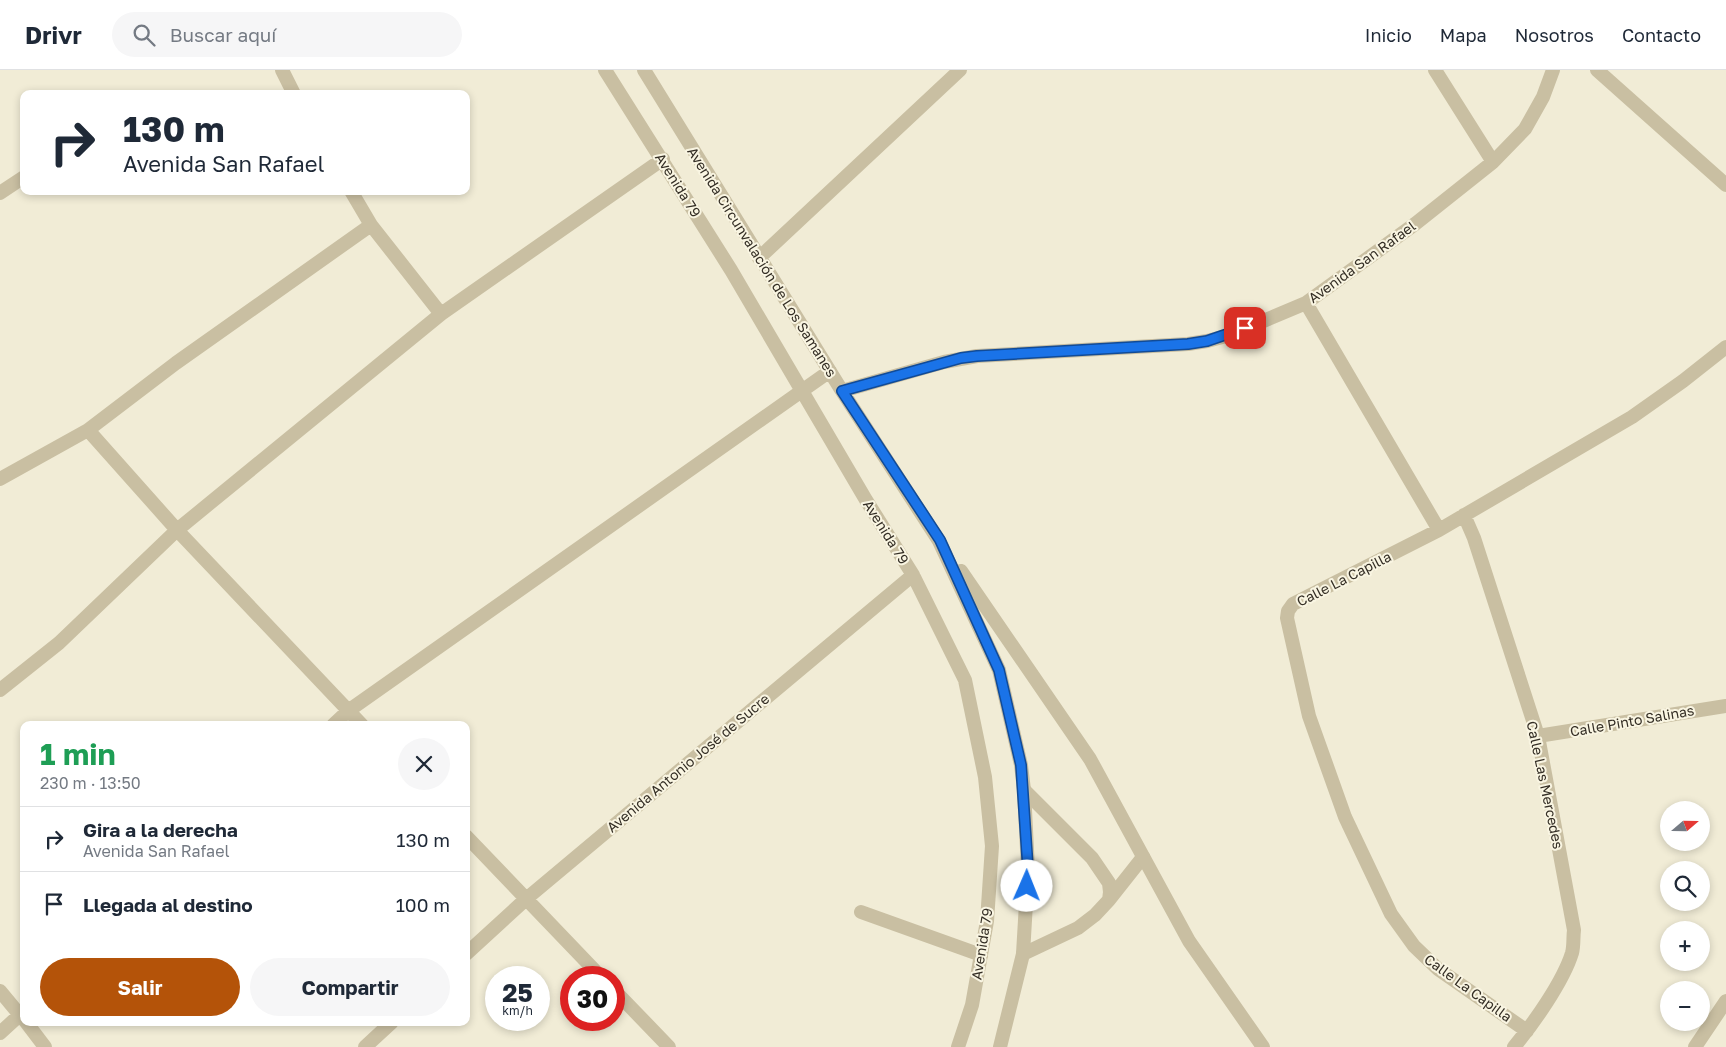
<!DOCTYPE html>
<html lang="es">
<head>
<meta charset="utf-8">
<style>
  body { margin:0; font-family:"Golos Text",sans-serif; background:#f6f6f7; color:#1f2937; height:100vh; display:flex; flex-direction:column; font-size:19px; white-space:nowrap }
  * { box-sizing:border-box; margin:0 }
  p { font-size:16px; color:#747a83 }
  .icon { flex:none; width:28px; height:28px; fill:none; stroke:currentColor; stroke-width:2; stroke-linecap:round; stroke-linejoin:round }
  .map { position:relative; flex:1; overflow:hidden }
  .sheet { position:absolute; left:20px; top:651px; width:450px; height:305px; display:flex; flex-direction:column; background:#fff; border-radius:10px; box-shadow:0 2px 8px #0003 }
  .sheet>* { flex:none }
  .top-card { position:absolute; left:20px; top:20px; width:450px; height:105px; border-radius:10px; box-shadow:0 2px 8px #0003; background:#fff; color:#1f2937; overflow:hidden }
  .needle { width:32px; rotate:70deg }
  .buttons { position:absolute; left:1660px; top:731px; display:grid; gap:10px }
  .buttons a { display:grid; place-items:center; width:50px; height:50px; border-radius:50%; background:#fff; box-shadow:0 2px 8px #0003; font-size:25px }
  .speed { position:absolute; left:485px; top:896px; display:flex; gap:10px; font-size:25px; font-weight:700; text-align:center }
  .speed>* { display:grid; place-content:center; width:65px; height:65px; border-radius:50%; background:#fff; box-shadow:0 2px 8px #0003; line-height:1 }
  .speed small { font-size:12px; font-weight:400 }
  .speed .limit { border:8px solid #d22; background:#fff; color:#111 }
  .pin { position:absolute; display:grid; place-items:center; width:42px; height:42px; color:#fff; margin:-21px; border-radius:10px; box-shadow:0 2px 8px #0006 }
  .me { position:absolute; width:55px; margin:-28px; rotate:1deg; stroke-linejoin:round; filter:drop-shadow(0 0 4px #0008) }
  .turn { display:flex; align-items:center; gap:18px; height:105px; padding:0 20px; font-size:22px }
  .turn .icon { width:65px; height:65px; stroke-width:2.5 }
  .turn b { display:block; font-size:35px; line-height:42px }
  .round { display:grid; place-items:center; flex:none; width:52px; height:52px; border-radius:26px; background:#f6f6f7 }
  .headline { display:flex; align-items:center; justify-content:space-between; height:85px; padding:0 20px }
  h1 { font-size:30px; font-weight:700; line-height:38px; color:#1e9e55 }
  .button { display:flex; gap:10px; margin-top:auto; padding:10px 20px }
  .button a { flex:1; height:58px; border-radius:30px; background:#b45309; color:#fff; font-size:20px; font-weight:700; line-height:58px; text-align:center }
  .button a+a { background:#f6f6f7; color:#1f2937 }
  ul { padding:0; list-style:none }
  li { display:flex; align-items:center; gap:15px; height:65px; padding:0 20px; border-top:1px solid #e0e1e3 }
  li div { flex:1 }
  li b { display:block; font-size:19px }
  li em { font-style:normal }
  header { display:flex; align-items:center; gap:30px; box-sizing:border-box; height:70px; padding:0 25px; background:#fff; border-bottom:1px solid #e0e1e3 }
  header strong { font-size:24px }
  nav { display:flex; gap:28px; margin-inline-start:auto; font-size:18px }
  .search { width:350px; height:45px; background:#f6f6f7; display:flex; align-items:center; gap:12px; box-sizing:border-box; padding:0 18px; border-radius:28px; color:#747a83; font-size:19px }
  .map>svg:first-child { display:block }
  .lines { fill:none; stroke-linecap:round; stroke-linejoin:round }
  .service { stroke:#c9bfa2; stroke-width:14 }
  .minor { stroke:#c9bfa2; stroke-width:14 }
  .route-casing { stroke:#114b97; stroke-width:12 }
  .route { stroke:#1a73e8; stroke-width:9 }
  .labels { text-anchor:middle; stroke-width:4; stroke-linejoin:round; paint-order:stroke }
  .street-label { font-size:14px; fill:#342e25; stroke:#f9f5e2 }
</style>
</head>
<body>
<header>
<strong>Drivr</strong>
<div class="search"><svg class="icon" aria-label="search" viewBox="0 0 24 24"><circle cx="10" cy="10" r="6"/><path d="M15 15l6 6"/></svg>Buscar aquí</div>
<nav><a>Inicio</a><a>Mapa</a><a>Nosotros</a><a>Contacto</a></nav>
</header>
<div class="map">
<svg width="1726" height="977" viewBox="0 0 1726 977">
  <rect width="100%" height="100%" fill="#f1ecd6"/>
  <g class="lines">
    <path class="service" d="M1109 830 1143 787
      M861 842 981 885
      M1023 884 1078 858 1095 845 1109 830 1110 822 1109 813 1092 788 1024 720"/>
    <path class="minor" d="M282 0 294 24
      M605 0 731 200 866 430 913 505 965 610 985 707 992 776 987 851 972 935 958 977
      M644 0 842 321 939 471 999 600 1021 695 1024 720 1028 799 1023 884 1000 977
      M1435 0 1493 92
      M1597 0 1726 115
      M351 121 371 155 441 244
      M0 123 24 107
      M759 188 960 0
      M1306 233 1439 460
      M842 321 944 292 977 286 1188 274 1207 271 1230 265 1306 233 1415 154 1493 92 1525 59 1543 27 1553 0
      M88 360 177 460 362 655
      M0 409 88 360 176 293 371 155
      M1464 445 1474 468 1538 666 1574 860C1573 867 1574 876 1572 883 1563 912 1533 954 1514 977
      M961 501 1090 689 1189 871 1263 977
      M0 620 59 573 177 460 441 244 663 89
      M333 655 348 641 830 301
      M1538 666 1726 636
      M466 766 602 908
      M466 884 526 829 913 505
      M614 920 669 977
      M0 921 24 950
      M26 952 45 977
      M1527 961 1438 899 1414 876 1391 844 1345 747 1309 646 1287 548 1288 541 1293 534 1439 460 1632 347 1683 311 1726 277
      M0 963 24 941
      M365 977 392 952
      M1695 977 1726 931"/>
  </g>
  <g class="lines">
    <g class="route-casing">
      <path id="route" d="M1027 816 1028 799 1021 695 999 600 940 470 842 321 961 288 977 286 1188 274 1207 271 1245 258"/>
    </g>
    <use href="#route" class="route"/>
  </g>
  <g class="labels">
    <g class="street-label">
      <text transform="translate(678 115) rotate(58)" y="5">Avenida 79</text>
      <text transform="translate(762 192) rotate(58)" y="5">Avenida Circunvalación de Los Samanes</text>
      <text transform="translate(1362 192) rotate(-36)" y="5">Avenida San Rafael</text>
      <text transform="translate(886 462) rotate(58)" y="5">Avenida 79</text>
      <text transform="translate(1344 509) rotate(-27)" y="5">Calle La Capilla</text>
      <text transform="translate(1632 651) rotate(-10)" y="5">Calle Pinto Salinas</text>
      <text transform="translate(688 693) rotate(-40)" y="5">Avenida Antonio José de Sucre</text>
      <text transform="translate(1545 715) rotate(78)" y="5">Calle Las Mercedes</text>
      <text transform="translate(982 874) rotate(-81)" y="5">Avenida 79</text>
      <text transform="translate(1468 918) rotate(36)" y="5">Calle La Capilla</text>
    </g>
  </g>
</svg>
<div class="buttons">
<a><svg class="needle" viewBox="-14 -14 28 28"><path d="M0-13l5 13h-10z" fill="#e53935"/><path d="M0 13l5-13h-10z" fill="#747a83"/></svg></a>
<a><svg class="icon" aria-label="search" viewBox="0 0 24 24"><circle cx="10" cy="10" r="6"/><path d="M15 15l6 6"/></svg></a>
<a>+</a>
<a>−</a>
</div>
<div class="speed"><div>25<small>km/h</small></div><div class="limit">30</div></div>
<div class="pin" style="left:1245px;top:258px;background:#d93025"><svg class="icon" aria-label="arrive" viewBox="0 0 24 24"><path d="M6 21V4h12l-3 4 3 4H6"/></svg></div>
<svg class="me" style="left:1027px;top:816px" viewBox="-20 -20 40 40"><circle r="19" fill="#fff"/><path d="M0-13L10 11 0 6-10 11z" fill="#1a73e8"/></svg>
<div class="top-card">
<div class="turn"><svg class="icon" aria-label="right" viewBox="0 0 24 24"><path d="M7 20v-9h11M14 6l5 5-5 5"/></svg><div><b>130 m</b>Avenida San Rafael</div></div>
</div>
<section class="sheet">
<div class="headline"><div><h1>1 min</h1><p>230 m · 13:50</p></div><a class="round"><svg class="icon" aria-label="close" viewBox="0 0 24 24"><path d="M6 6l12 12M18 6L6 18"/></svg></a></div>
<ul>
<li><svg class="icon" aria-label="right" viewBox="0 0 24 24"><path d="M7 20v-9h11M14 6l5 5-5 5"/></svg><div><b>Gira a la derecha</b><p>Avenida San Rafael</p></div><em>130 m</em></li>
<li><svg class="icon" aria-label="arrive" viewBox="0 0 24 24"><path d="M6 21V4h12l-3 4 3 4H6"/></svg><div><b>Llegada al destino</b></div><em>100 m</em></li>
</ul>
<div class="button"><a>Salir</a><a>Compartir</a></div>
</section>
</div>
</body>
</html>
